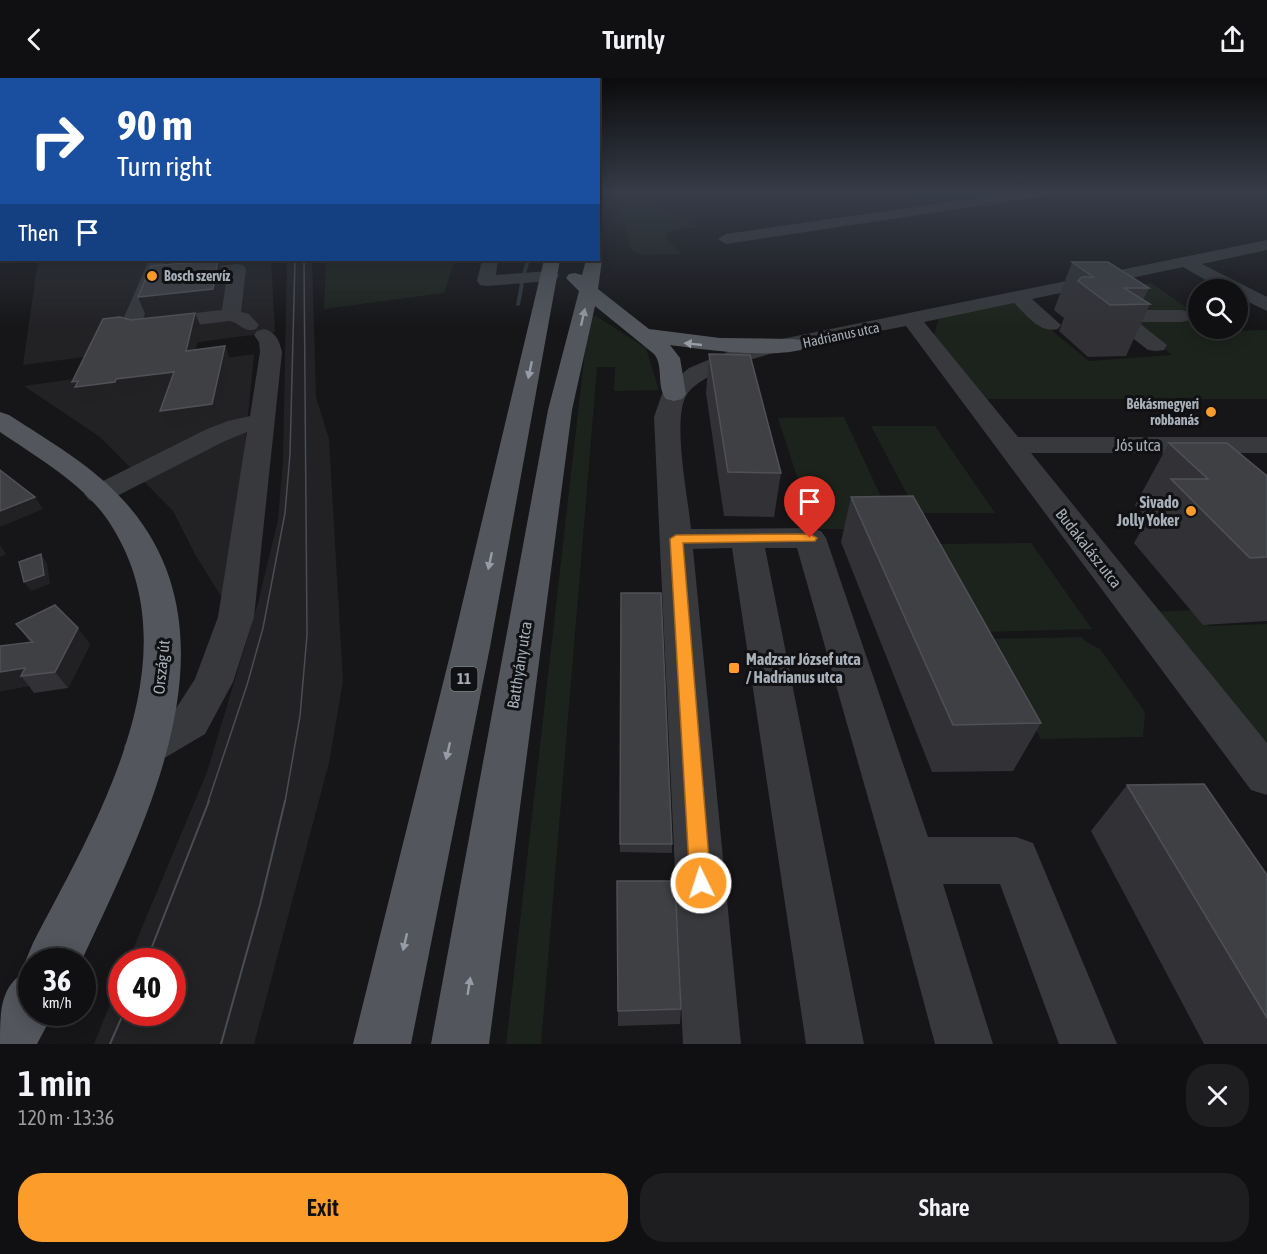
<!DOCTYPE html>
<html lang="en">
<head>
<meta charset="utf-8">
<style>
  body { margin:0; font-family:"Asap Condensed",sans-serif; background:#1e1e20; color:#f1f3f6; height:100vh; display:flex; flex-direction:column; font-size:22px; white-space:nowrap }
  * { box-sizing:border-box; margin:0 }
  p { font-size:20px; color:#9c9d9f }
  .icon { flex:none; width:33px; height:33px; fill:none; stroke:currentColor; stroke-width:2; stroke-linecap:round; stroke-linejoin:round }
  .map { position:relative; height:966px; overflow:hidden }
  .details { display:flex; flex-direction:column; background:#101012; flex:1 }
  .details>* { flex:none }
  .guide { position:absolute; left:0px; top:0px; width:600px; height:183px; box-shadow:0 3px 15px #0003,0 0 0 2px #303032; background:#1a4fa0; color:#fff; overflow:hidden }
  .fabs { position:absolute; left:1188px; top:201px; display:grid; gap:12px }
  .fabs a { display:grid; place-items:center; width:60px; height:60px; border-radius:50%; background:#101012; box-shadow:0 3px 15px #0003,0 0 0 2px #303032; font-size:30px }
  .speed { position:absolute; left:18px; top:870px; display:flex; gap:12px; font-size:30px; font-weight:700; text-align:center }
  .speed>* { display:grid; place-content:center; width:78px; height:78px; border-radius:50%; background:#101012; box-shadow:0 3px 15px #0003,0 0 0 2px #303032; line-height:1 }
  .speed small { font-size:15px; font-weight:400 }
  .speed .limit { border:9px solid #d22; background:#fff; color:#111 }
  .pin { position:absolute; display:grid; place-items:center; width:51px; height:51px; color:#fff; margin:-62px -26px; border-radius:50% 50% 50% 0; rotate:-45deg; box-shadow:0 0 6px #0007 }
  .pin .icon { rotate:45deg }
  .me { position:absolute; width:66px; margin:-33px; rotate:356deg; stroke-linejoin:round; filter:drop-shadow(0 0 4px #0008) }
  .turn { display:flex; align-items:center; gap:21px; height:126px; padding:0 18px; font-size:27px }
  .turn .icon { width:78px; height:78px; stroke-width:2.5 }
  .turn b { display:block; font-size:42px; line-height:51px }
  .then { display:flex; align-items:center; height:57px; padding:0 18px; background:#0003; gap:12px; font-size:22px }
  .round { display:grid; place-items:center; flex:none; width:63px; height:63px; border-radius:24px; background:#1e1e20 }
  .overview { display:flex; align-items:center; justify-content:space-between; height:102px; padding:0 18px }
  h1 { font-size:36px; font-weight:600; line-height:45px }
  .action { display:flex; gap:12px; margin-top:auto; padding:12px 18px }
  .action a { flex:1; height:69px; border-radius:24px; background:#fc9c2a; color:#111; font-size:24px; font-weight:600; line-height:69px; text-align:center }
  .action a+a { background:#1e1e20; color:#f1f3f6 }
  header { display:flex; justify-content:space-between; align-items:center; height:78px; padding:0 18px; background:#101012; font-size:27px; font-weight:600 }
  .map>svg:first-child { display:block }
  .built { fill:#222225 }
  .green { fill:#1c231c }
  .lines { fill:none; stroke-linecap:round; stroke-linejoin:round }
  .stream { fill:#2b373d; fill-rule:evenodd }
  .minor { fill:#37393d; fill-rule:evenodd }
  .major { fill:#53565c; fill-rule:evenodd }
  .tram-far1 { stroke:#4a4d52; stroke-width:1.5 }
  .tram { stroke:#4a4d52; stroke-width:2 }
  .wall { fill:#323236 }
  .shaded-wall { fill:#212124 }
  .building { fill:#3e4044; stroke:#4f5156; stroke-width:1.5 }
  .oneway { fill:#969da6 }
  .route { fill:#fc9c2a; stroke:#a4651b; stroke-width:1.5 }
  .poi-dot { fill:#fc9c2a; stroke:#111113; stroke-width:2 }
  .labels { text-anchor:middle; stroke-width:6; stroke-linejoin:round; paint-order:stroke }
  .far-poi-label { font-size:14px; font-weight:bold; fill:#a7afb9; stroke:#111113; text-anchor:start }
  .far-street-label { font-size:14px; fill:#a7afb9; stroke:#111113 }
  .shield { fill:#111113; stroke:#7a8087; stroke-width:1.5 }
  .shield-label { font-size:15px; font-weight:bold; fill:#a7afb9 }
  .street-label { font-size:16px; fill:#a7afb9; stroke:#111113 }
  .poi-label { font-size:16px; font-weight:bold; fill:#a7afb9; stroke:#111113; text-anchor:end }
</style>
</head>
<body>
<header><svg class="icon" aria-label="back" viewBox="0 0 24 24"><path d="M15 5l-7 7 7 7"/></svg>Turnly<svg class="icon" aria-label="share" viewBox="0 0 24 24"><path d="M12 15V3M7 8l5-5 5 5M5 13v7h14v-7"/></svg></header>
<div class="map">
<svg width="1267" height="966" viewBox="0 0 1267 966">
  <rect width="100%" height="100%" fill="#161618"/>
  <path class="built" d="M38 182H271L275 254 23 287Z
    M287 182H312L316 319 329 361 343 603 329 685 254 966H94L121 900 122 934H172V884L128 883 207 694 258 525 278 442 283 382Z
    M254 276 229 531 196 478 173 433 100 359 24 308Z"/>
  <path class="green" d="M899 114H937L952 119 992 114 1015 115 948 129Z
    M633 119 652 123 699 150H683L667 155 666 161 682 176 641 177 631 172 620 130Z
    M326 182H455L444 215 324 231Z
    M1151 205 1198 237V250L1219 251 1223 253 1267 252V321H982L933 260 939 240 1017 224 1089 283 1172 277 1088 210 1137 208Z
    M589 238H596L646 270 659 312 614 313 615 289H597L541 966H506Z
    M844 339 896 451H814L778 340Z
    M871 348H935L995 435H917Z
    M1031 465 1092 551 982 554 935 466Z
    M1194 532 1208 548 1267 546V676L1149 534Z
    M1082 559 1085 563 1100 571 1145 634 1143 659 1041 661 987 561Z"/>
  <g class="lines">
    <path class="stream" d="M526 182H530L526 196 524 197 522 196Z
      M522 204 524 205 520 227 518 228 516 227 520 205Z"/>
    <path class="minor" d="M1018 114H1052L1045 118 726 166 718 161 726 156Z
      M0 158H2V168H0Z
      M1267 162V172L1202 186 1267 219V233L1238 219V212H1223L1183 189 1032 221 1061 247 1058 251C1040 256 1026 236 1014 225L924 244 1018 359H1267V375H1031L1267 665V717L1251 712 906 248C862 257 703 279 685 320 673 347 688 419 691 451L810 450 821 453 826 460 928 759H1016L1033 765 1117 966H1059L1000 806H943L993 966H935L886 783 797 470H765L864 966H806L732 470 693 471 741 966H683L654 339 662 316 676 301 689 290 737 270Z
      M149 182H165L143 241 222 232 227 197 177 202 171 201 168 197 171 193 177 192 237 186 243 187 246 191 241 234 249 236 259 247 256 251C243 255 242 246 230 243L137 254 124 250 121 246Z
      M482 182H498L496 197 550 193 556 194 559 198 556 202 550 203 486 208 480 207 477 203Z
      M1101 220 1108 222 1122 232H1182L1189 234 1192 238 1189 242 1182 244H1138L1167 267 1164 272 1156 273 1148 272 1094 230 1091 226 1094 222Z
      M264 251C276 254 279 262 282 274L254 539 233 604 205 656 161 682 146 687 131 682 124 669 131 656 175 632 195 601 218 539 247 354 225 363 109 422 99 425 89 422 84 416 89 410 207 351 228 343 250 338 260 274 259 264 254 257 257 253Z"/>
    <path class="major" d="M0 120H2L0 133Z
      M598 178 602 182 598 211 649 251 720 260 793 261 801 262 804 267 801 272C766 280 706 272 670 267L680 280 686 316 682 321 674 323 666 321C656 308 664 288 654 276L595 228 572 332 489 966H431L548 332 579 213 566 200 569 196 575 195 582 197 586 182H598Z
      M544 182H560L490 569 411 966H353L452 569Z
      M0 334 9 337C49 363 93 388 125 424 245 558 144 748 81 884H32V934H54L37 966H0C0 933 0 907 28 892L25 884 33 865C96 744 196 581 111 447 86 407 38 380 0 354Z"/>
    <path class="tram-far1" d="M208 724 247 607 263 550 285 435 290 376 295 182
      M285 724 300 638 307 557 304 182"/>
    <path class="tram" d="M146 884 209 723
      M110 966 124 934
      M221 966 260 827 285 723"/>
  </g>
  <path class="wall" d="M1072 184 1149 210 1143 222 1150 226 1126 278 1088 279 1059 253 1064 240 1054 232Z
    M709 276 781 395 774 439 724 438 706 315Z
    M1169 365 1267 398V543L1203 547 1134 465 1148 441 1135 427Z
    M851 419 1041 645 1013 693 932 694 841 464Z
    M16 546 90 566 68 610 34 615 29 608 0 613 30 564Z
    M1127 707 1267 797V966H1204L1091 753Z
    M620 766H672V775L620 774Z
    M681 931 680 946 618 948V933Z"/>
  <path class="shaded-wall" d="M218 182 224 200 220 230 146 238 138 219Z
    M195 235 201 249 192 287 186 273Z
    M225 268 231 283 218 342 167 349 160 333Z
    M174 294 180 309 123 316 122 319 83 325 72 304 116 301Z
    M35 419 43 431 0 449V433Z
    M0 467 6 476 0 479Z
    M41 476 47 485 50 506 31 513 24 504Z
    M78 550 90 566 68 610 55 594Z
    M25 590 21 598 29 608 0 613V594Z"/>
  <path class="building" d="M218 182 213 211 138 219 151 188Z
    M1072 184H1108L1149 210H1124L1150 226 1110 227 1078 203 1082 199H1093Z
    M195 235 186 273 225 268 212 326 160 333 174 294 116 301 115 304 75 309 78 303 72 304 103 241 120 239 131 242Z
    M709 276 750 277 781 395 728 394Z
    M1169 365H1227L1267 398V479L1250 480 1171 401H1208Z
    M0 392 35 419 0 433Z
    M913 418 1041 645 953 647 851 419Z
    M41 476 44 497 24 504 19 484Z
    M621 515H661L672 766H620Z
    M55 527 78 550 55 594 21 598 25 590 0 594V568L33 564 16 546Z
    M1204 706 1267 797V940L1127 707Z
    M617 803H675L681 931 618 933Z"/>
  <defs><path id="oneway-solid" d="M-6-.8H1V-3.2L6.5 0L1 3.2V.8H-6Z" transform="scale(1.5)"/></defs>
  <g class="oneway">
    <use href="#oneway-solid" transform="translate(583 239) rotate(-77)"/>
    <use href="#oneway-solid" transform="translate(693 266) rotate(-174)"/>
    <use href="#oneway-solid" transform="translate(530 292) rotate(102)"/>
    <use href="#oneway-solid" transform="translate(490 483) rotate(102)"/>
    <use href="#oneway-solid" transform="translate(448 673) rotate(103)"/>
    <use href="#oneway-solid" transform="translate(405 864) rotate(103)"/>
    <use href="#oneway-solid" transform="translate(469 908) rotate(-81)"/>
  </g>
  <linearGradient id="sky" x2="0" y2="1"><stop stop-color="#0c0c0d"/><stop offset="0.46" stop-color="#363c48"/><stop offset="1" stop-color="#363c48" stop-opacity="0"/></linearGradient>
  <rect width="1267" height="249" fill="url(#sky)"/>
  <path class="route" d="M810 456 817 460 815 463 683 465 711 805 708 812 701 815 693 812 690 805 670 461 676 457Z"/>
  <g class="poi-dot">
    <circle cx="152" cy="198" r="6"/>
    <circle cx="1211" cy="334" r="6"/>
    <circle cx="1191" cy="433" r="6"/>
    <rect x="728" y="584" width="12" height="12" rx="3"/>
  </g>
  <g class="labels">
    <g class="far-poi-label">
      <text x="164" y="203">Bosch szervíz</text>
      <text x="1199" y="331" text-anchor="end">Békásmegyeri<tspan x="1199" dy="16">robbanás</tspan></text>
    </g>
    <g class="far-street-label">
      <text transform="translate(841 257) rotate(-12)" y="5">Hadrianus utca</text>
    </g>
    <rect class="shield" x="450.5" y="589" width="27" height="24" rx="4.5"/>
    <g class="shield-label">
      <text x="464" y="606">11</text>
    </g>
    <g class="street-label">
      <text x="1138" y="373">Jós utca</text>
      <text transform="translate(1089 470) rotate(52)" y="6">Budakalász utca</text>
      <text transform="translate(519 587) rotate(-81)" y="6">Batthyány utca</text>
      <text transform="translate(161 589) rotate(-84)" y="6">Ország út</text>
    </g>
    <g class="poi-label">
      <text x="1179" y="430">Sivado<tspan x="1179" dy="18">Jolly Yoker</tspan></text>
      <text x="746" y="587" text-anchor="start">Madzsar József utca<tspan x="746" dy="18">/ Hadrianus utca</tspan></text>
    </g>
  </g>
</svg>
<div class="fabs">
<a><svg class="icon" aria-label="search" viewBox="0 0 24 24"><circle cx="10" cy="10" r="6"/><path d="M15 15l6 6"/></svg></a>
</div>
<div class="speed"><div>36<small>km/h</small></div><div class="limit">40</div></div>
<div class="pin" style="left:810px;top:460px;background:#d93025"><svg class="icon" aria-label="arrive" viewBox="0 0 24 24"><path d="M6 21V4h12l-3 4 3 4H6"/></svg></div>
<svg class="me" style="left:701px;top:805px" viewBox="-20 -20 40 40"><circle r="17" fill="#fc9c2a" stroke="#fff" stroke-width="3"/><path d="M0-11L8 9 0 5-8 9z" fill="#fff"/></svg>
<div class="guide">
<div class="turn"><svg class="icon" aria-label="right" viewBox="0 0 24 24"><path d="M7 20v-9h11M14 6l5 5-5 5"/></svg><div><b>90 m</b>Turn right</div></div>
<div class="then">Then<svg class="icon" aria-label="arrive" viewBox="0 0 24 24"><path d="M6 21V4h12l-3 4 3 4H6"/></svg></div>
</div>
</div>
<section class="details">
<div class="overview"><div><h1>1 min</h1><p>120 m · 13:36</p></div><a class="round"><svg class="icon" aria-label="close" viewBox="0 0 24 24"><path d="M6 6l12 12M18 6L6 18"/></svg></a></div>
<div class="action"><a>Exit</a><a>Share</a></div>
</section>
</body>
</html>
